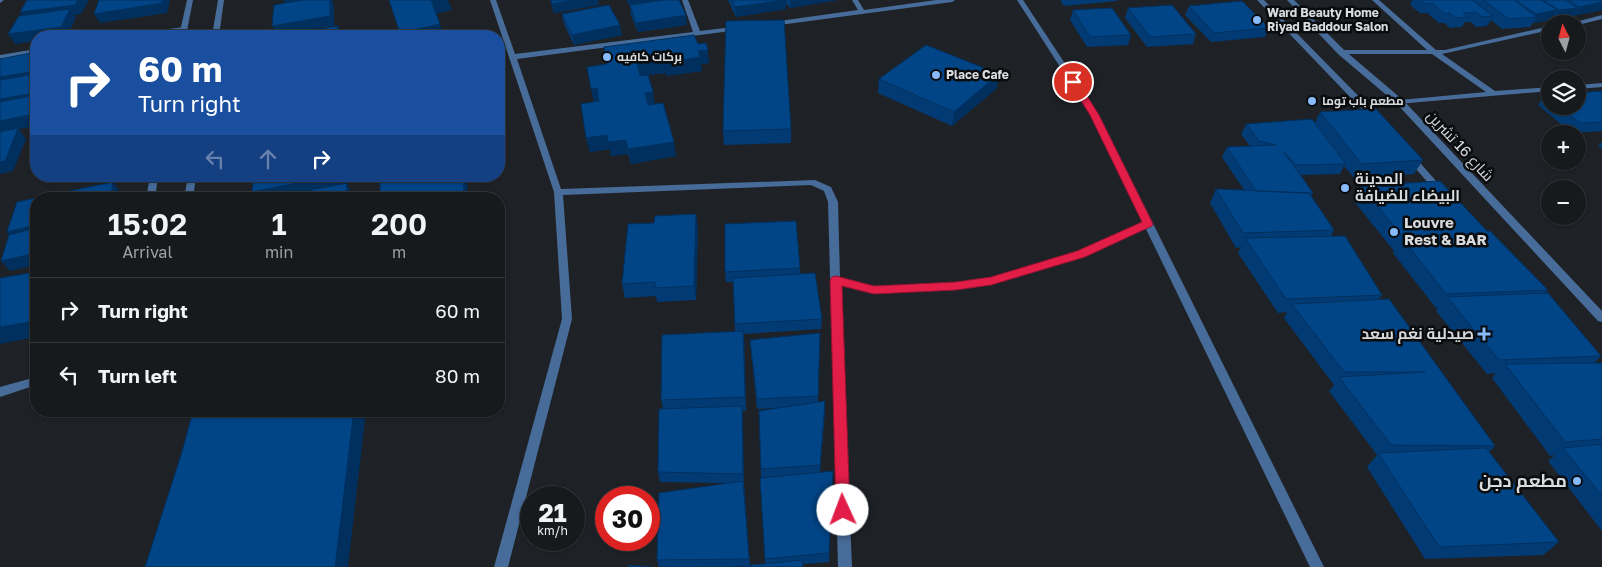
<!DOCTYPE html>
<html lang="en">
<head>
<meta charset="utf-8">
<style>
  body { margin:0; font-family:"Golos Text",Cairo,sans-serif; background:#1f2326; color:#f1f3f6; height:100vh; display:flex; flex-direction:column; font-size:19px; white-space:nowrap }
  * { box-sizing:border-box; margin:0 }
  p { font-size:16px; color:#9ea1a4 }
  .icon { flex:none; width:28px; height:28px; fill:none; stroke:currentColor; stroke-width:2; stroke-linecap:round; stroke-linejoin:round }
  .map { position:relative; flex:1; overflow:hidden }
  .sheet { position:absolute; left:30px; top:192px; width:475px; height:225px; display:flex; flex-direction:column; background:#161a1d; border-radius:20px; box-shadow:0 1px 4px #0004,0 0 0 1px #35383b }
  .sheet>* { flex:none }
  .banner { position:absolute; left:30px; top:30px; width:475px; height:152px; border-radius:20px; box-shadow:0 1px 4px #0004,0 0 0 1px #35383b; background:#1a4fa0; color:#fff; overflow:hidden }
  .needle { width:32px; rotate:354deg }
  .controls { position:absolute; left:1541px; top:15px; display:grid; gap:10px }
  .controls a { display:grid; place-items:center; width:45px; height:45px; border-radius:50%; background:#161a1d; box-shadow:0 1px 4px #0004,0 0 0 1px #35383b; font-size:25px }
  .speed { position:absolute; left:520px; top:486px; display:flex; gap:10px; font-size:25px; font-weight:700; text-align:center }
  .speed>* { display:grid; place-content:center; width:65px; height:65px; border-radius:50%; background:#161a1d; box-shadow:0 1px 4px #0004,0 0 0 1px #35383b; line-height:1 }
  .speed small { font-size:12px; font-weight:400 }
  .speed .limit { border:8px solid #d22; background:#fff; color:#111 }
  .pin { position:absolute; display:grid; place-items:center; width:42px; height:42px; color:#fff; margin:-21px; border:2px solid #fff; border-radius:50%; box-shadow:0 1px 5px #0007 }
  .me { position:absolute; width:55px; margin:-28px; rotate:358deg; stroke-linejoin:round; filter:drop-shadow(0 0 4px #0008) }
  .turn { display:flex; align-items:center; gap:18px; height:105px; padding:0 25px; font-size:22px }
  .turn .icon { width:65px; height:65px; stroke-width:2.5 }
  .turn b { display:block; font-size:35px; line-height:42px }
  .lanes { display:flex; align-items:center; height:48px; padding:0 25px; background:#0003; justify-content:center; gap:25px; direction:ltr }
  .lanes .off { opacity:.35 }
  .eta { display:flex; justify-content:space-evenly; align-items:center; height:85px; text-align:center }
  .eta b { font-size:30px; font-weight:600; line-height:35px }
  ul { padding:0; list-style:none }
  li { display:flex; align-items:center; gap:15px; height:65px; padding:0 25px; border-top:1px solid #35383b }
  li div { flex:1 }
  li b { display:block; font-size:19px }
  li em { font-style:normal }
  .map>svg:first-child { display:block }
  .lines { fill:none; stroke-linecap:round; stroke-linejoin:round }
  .minor { fill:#476c99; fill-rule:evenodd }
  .tertiary { fill:#476c99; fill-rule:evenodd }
  .wall { fill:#023b74 }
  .shaded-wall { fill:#01305e }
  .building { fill:#024587; stroke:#01305e }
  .route { fill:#e11d48; stroke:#92132f }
  .poi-dot { fill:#87bbfb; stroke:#0a0b0d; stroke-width:2 }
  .labels { text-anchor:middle; stroke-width:5; stroke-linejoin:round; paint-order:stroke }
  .far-poi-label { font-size:12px; font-weight:bold; fill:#d9dcdf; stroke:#0a0b0d; text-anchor:start }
  .street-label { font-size:15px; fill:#d9dcdf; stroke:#0a0b0d }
  .poi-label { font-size:15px; font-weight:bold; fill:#d9dcdf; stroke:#0a0b0d; text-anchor:start }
  .near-poi-label { font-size:18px; font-weight:bold; fill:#d9dcdf; stroke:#0a0b0d; text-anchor:end }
</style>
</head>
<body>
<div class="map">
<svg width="1602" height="567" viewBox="0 0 1602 567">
  <rect width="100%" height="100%" fill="#1e2227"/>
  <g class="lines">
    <path class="minor" d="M0 0H4L0 3Z
      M490 0H496L515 54 693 32 682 0H688L700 31 741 26V30H738L517 59 561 189 815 180 831 187 838 202 840 278 874 286 956 282 991 277 1078 252 1143 222 1091 115 1017 0H1023L1099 115 1324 567H1310L1146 229 1084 256 991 285 956 290 874 294 841 285 852 567H838L828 202 824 191 811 185 563 195 572 319 508 567H494L562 319 554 192Z
      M852 0H858L864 10 936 0H955L952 2 772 26 768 24 772 22 858 10Z
      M1372 0H1379L1436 50H1445L1550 26V30L1442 54 1495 91 1550 87V91L1397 104 1396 102 1400 100 1486 92 1432 54H1338V50H1427Z
      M1602 15V19L1578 25 1568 24Z
      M183 27H186V31L147 36H130L134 34Z
      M36 49V53L0 59V55Z
      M1602 83V87L1578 89V85Z"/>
    <path class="tertiary" d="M187 0H193L186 36H179Z
      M218 0H224L219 36H212Z
      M1257 0H1264L1379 117V121H1373Z
      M1287 0H1294L1344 50 1403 100 1602 311V322L1598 321 1397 104 1338 54Z
      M1411 155 1414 156 1444 190 1445 192 1444 194H1438L1408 160 1407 158 1408 156Z
      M150 176H158L155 199H146Z
      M188 176H196L193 199H184Z
      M36 377V385L0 397V387Z"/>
  </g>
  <path class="wall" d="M550 0H598L599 5 554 13Z
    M627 0H679L687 25 638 32 631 15 630 5H629Z
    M728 0H838L790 8 786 3V9L736 17Z
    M1060 0H1117V1L1064 6Z
    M1412 0H1602V10L1572 16 1571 17 1552 20 1551 19V20L1533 23 1530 27 1502 29 1491 20 1487 26 1476 27 1471 22H1465L1462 27 1450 28 1445 23H1439L1427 13H1420L1410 5Z
    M1189 6 1269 28 1265 37 1211 42 1185 15Z
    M1128 8 1196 34 1193 44 1147 47 1125 18Z
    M1073 10 1131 35 1128 45 1087 47 1070 20Z
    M562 14 622 35 574 45 564 24Z
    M698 44 709 63 701 64 702 71 666 76V73L648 75 654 104 674 142 676 156 631 164 628 154 611 156 610 149 590 152 586 138 594 102 607 64 604 47Z
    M879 79 997 88 952 126 878 93Z
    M1602 91V131L1572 133 1538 105 1545 95 1550 94V106H1578Z
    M1320 112 1423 160 1414 174 1354 178 1344 166 1340 174 1301 175 1313 193 1311 196 1334 230 1331 236 1382 295 1378 300 1495 446 1489 452 1559 542 1543 555 1425 559 1367 467 1377 455 1329 391 1334 385 1284 318 1287 312 1278 313 1238 253 1241 247 1236 248 1210 203 1216 189 1244 190 1222 157 1227 147 1250 146 1241 134 1246 124 1315 123Z
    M791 129V143L724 145 723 131Z
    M1602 142V149L1598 146Z
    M1361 186 1487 231 1548 290 1545 293 1601 356 1594 363H1602V531L1548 461 1555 455 1550 456 1492 378 1496 373 1487 374 1436 311 1438 308H1436L1393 253 1394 251 1353 200Z
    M698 228 696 300 657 302 656 296 625 298 622 284Z
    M800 268V274L822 319 821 329 744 334 746 411H742L744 484 750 565 765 564 760 478H761L759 411 777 408 757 409 750 340 820 333 818 402 825 411 820 472 833 471 829 562 803 564V567H659L657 560 728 483 660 482 658 472 663 409 661 400 735 331 733 282H726L725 272Z"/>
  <path class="shaded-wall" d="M78 0H89L81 14 74 15 76 18 67 36H36V41L15 44 8 34 26 21 20 12Z
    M163 0H170L167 13 100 23 94 14Z
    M283 0H306L285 3Z
    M330 0H332L334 5V26L277 35 272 26Z
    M431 0H448L452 10 435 14Z
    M574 0H598L599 5 554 13 552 4Z
    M628 0H665L629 5Z
    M786 0V9L736 17 735 7Z
    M790 0H838L790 8Z
    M1602 2V10L1572 16 1579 7Z
    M1577 8 1571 17 1552 20 1559 10Z
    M1557 10 1551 20 1533 23 1537 17H1534L1536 14Z
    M686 15 687 25 638 32 636 23Z
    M440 24 444 36H401L400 33Z
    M620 25 622 35 574 45 572 35Z
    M338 26 342 35V36H337Z
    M708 50 709 63 701 64 702 71 666 76 665 63 698 51Z
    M664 59 666 73 639 76 637 63Z
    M36 71V126L19 129 26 139 13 171 0 174V77Z
    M999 74 997 88 952 126 954 112Z
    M597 88 600 102 594 103 591 89Z
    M653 92 655 106 647 107 645 93Z
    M607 135 610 149 590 152 586 138Z
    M626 140 628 154 611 156 608 142Z
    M674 142 676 156 631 164 628 149Z
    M333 176H342L341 186 278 199H256L252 192Z
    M463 176H467L468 199H440Z
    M113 182 120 192 119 199H110Z
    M347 183 353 197V199H346Z
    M696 214 698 228 696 300 694 286Z
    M36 225V238L16 242 7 232Z
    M36 253V265L10 271 1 261Z
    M36 321V337L0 344V327Z
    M743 331 744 345 746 411 745 397Z
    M742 406 743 416 744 484 743 474Z
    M354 411H366L348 567H335Z"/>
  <path class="building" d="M27 0H78L75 5 20 12Z
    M99 0H163L162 3 94 14Z
    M303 0H330V16L272 26 274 5Z
    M389 0H433H431L440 24 400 33Z
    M551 0H574L552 4Z
    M665 0H679L686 15 636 23 630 5Z
    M732 0H786L735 7Z
    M1420 0H1472L1493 16 1482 17 1476 12 1463 13 1468 17 1456 18 1450 13 1445 14 1432 3 1425 4Z
    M1483 0H1514L1537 17 1509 19Z
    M1515 0H1541L1557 10 1536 14Z
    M1543 0H1565L1577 8 1559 10Z
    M1568 0H1602V2L1579 7Z
    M1242 1 1269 28 1214 33 1189 6Z
    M609 5 620 25 572 35 562 14Z
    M1172 5 1196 34 1150 37 1128 8Z
    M1112 8 1131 35 1090 37 1073 10Z
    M70 9 61 27 8 34 19 16Z
    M784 20 791 129 723 131 726 21Z
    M338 26 337 36H282V35Z
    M458 32 459 36H432Z
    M157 34 156 36H145Z
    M694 35 698 44 706 43 708 50 698 51 700 57 665 63 664 59 637 63 640 76 648 75 653 92 645 93 648 105 663 103 674 142 628 149 626 140 608 142 607 135 586 138 581 104 599 101 597 88 591 89 587 67 607 64 604 47Z
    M926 45 999 74 954 112 879 79Z
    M36 52V71L0 77V59Z
    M36 74 29 94 0 99V80Z
    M1602 91V122L1580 123 1559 106H1578V93Z
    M1550 94V99L1545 95Z
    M36 95 29 115 0 121V102Z
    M1376 109 1423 160 1362 164 1320 112Z
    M1312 119 1346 164 1296 165 1283 151 1313 193H1304L1256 191 1227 147 1276 145 1259 141 1246 124Z
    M18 128 5 161 0 162V132Z
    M254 176H333L252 192Z
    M380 176H463L464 194 440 199H380Z
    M1440 181 1487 231H1490L1548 290 1446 294 1403 239 1450 234 1403 237 1361 186Z
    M113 182 110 199H36V225L7 232 17 202Z
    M347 183 346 199H267Z
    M1216 189 1309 193 1334 230 1243 233Z
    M696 214 694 286 655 288V282L622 284 628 224 654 223 655 216Z
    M796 221 800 268 725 272V224Z
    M36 228V253L1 261 9 235Z
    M1345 236 1382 295 1286 299 1245 238Z
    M36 272V321L0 327V278Z
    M815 273 822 319 735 324 733 278Z
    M1548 293 1601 356 1499 360 1447 297Z
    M1389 299 1495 446 1391 445 1339 377 1425 372H1344L1292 304Z
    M743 331 745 397 661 400 662 335Z
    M820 333 818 396 757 399 750 340Z
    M1601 363H1602V439L1565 442 1505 364Z
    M825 401 820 465 761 469 759 411Z
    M742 406 743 474 658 472 659 409Z
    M193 411H354L335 567H145L182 452Z
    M1602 444V496L1563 448Z
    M1486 448 1559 542 1439 547 1378 453Z
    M833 471 829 553 765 559 760 478Z
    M743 481 749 559 657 560 659 493Z
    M802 560 803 567H732Z
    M629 565 652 567H629Z"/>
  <path class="route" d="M1070 80H1077L1099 115 1153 224 1152 226 1085 257 991 285 956 290 874 294 842 286 850 510 848 514 843 516 838 514 836 510 830 280 832 277 836 276 874 286 956 282 991 277 1077 251 1142 222 1090 115 1069 82Z"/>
  <g class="poi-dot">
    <circle cx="1257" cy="20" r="5"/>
    <circle cx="607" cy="57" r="5"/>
    <circle cx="936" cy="75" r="5"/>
    <circle cx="1312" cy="101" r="5"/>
    <circle cx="1345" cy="188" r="5"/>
    <circle cx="1394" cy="232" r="5"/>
    <path d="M1481.5 326.5h5v5h5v5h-5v5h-5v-5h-5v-5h5z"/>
    <circle cx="1577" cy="481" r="5"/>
  </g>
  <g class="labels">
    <g class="far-poi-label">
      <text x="1267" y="17">Ward Beauty Home<tspan x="1267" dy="14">Riyad Baddour Salon</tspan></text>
      <text x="617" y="61">بركات كافيه</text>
      <text x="946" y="79">Place Cafe</text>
      <text x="1322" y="105">مطعم باب توما</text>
    </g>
    <g class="street-label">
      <text transform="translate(1460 146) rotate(47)" y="5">شارع 16 تشرين</text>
    </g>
    <g class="poi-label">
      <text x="1355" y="184">المدينة<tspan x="1355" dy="17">البيضاء للضيافة</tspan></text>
      <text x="1404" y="228">Louvre<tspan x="1404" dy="17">Rest &amp; BAR</tspan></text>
      <text x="1474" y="339" text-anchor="end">صيدلية نغم سعد</text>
    </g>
    <g class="near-poi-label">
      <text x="1567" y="487">مطعم دجن</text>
    </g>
  </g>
</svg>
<div class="controls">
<a><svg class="needle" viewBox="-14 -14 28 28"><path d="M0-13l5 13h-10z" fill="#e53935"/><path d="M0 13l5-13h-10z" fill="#9ea1a4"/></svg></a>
<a><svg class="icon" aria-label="layers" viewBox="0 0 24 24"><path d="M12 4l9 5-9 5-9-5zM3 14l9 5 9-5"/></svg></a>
<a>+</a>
<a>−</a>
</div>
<div class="speed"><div>21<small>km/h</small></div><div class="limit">30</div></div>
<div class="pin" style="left:1073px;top:82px;background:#d93025"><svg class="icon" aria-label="arrive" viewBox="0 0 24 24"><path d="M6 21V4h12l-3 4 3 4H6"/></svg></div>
<svg class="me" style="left:843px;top:510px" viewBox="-20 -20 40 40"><circle r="19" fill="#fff"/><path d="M0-13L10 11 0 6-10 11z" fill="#e11d48"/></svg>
<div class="banner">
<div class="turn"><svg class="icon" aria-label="right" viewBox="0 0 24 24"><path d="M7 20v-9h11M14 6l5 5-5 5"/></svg><div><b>60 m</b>Turn right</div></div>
<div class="lanes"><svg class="icon off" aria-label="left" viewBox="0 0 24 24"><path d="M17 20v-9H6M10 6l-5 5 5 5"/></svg><svg class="icon off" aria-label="ahead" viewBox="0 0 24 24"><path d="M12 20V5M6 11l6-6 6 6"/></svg><svg class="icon" aria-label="right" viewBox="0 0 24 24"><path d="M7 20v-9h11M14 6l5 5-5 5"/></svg></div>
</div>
<section class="sheet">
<div class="eta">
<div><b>15:02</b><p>Arrival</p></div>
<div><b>1</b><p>min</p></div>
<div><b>200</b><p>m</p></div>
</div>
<ul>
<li><svg class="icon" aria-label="right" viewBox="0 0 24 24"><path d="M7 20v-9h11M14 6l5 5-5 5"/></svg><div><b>Turn right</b></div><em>60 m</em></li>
<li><svg class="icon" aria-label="left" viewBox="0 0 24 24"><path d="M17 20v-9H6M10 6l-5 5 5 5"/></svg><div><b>Turn left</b></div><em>80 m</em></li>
</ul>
</section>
</div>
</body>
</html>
